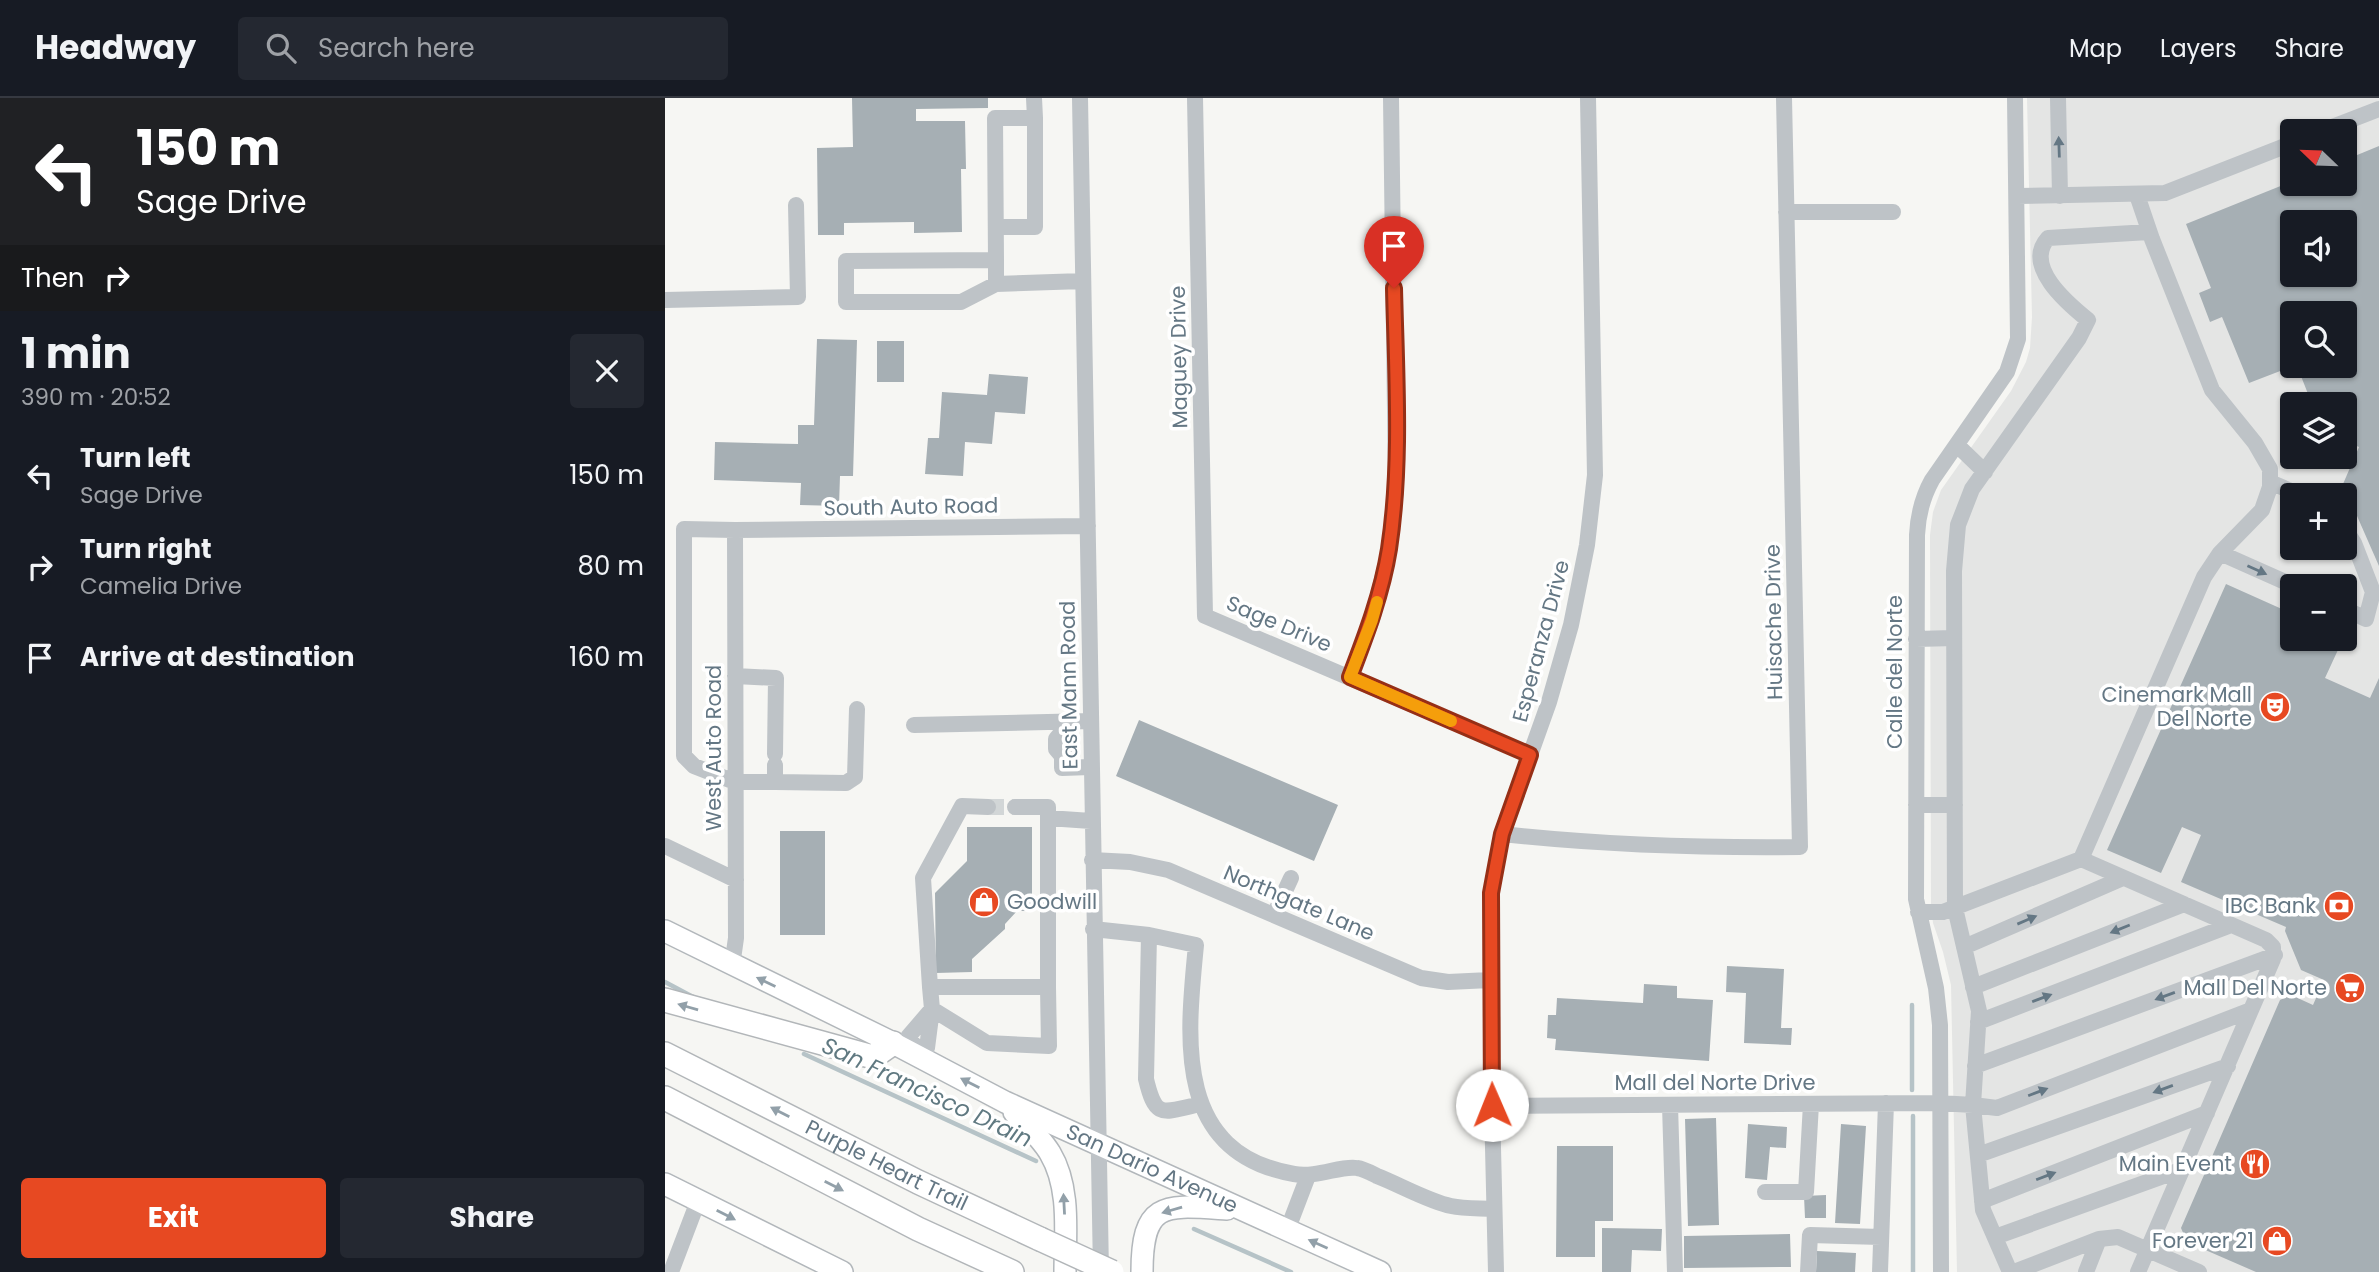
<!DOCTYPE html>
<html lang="en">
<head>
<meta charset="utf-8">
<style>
  body { margin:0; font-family:Poppins,sans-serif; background:#242831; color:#f1f3f6; height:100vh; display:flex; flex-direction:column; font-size:26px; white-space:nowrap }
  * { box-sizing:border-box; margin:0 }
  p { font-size:23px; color:#9ea1a6 }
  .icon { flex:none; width:38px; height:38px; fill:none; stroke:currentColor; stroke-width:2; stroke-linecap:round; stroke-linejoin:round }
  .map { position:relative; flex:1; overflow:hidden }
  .sheet { display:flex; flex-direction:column; background:#171b24; width:665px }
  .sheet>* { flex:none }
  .guide { background:#202124; color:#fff; overflow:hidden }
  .needle { width:46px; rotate:293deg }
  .tools { position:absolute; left:1615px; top:21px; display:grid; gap:14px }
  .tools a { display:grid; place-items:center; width:77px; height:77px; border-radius:7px; background:#171b24; box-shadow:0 2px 5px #0004; font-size:35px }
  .pin { position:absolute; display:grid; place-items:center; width:60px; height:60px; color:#fff; margin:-72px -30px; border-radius:50% 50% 50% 0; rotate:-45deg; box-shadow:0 0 7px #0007 }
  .pin .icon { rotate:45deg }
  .me { position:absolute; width:77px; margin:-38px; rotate:359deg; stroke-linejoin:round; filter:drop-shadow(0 0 5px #0008) }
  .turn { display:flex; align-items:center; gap:24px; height:147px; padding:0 21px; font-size:32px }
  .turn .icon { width:91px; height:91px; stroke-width:2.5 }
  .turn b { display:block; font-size:49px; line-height:60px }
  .then { display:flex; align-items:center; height:66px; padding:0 21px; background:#0003; gap:14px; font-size:26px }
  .round { display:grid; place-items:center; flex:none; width:74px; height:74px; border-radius:7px; background:#242831 }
  .head { display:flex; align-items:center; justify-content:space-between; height:119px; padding:0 21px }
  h1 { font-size:42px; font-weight:700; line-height:52px }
  .button { display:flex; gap:14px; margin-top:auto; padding:14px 21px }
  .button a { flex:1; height:80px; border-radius:7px; background:#e74922; color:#fff; font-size:28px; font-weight:700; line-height:80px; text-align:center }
  .button a+a { background:#242831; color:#f1f3f6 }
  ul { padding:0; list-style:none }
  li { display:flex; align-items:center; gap:21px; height:91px; padding:0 21px }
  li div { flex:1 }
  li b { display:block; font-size:26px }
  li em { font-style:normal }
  header { display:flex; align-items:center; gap:42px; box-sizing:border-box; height:98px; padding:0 35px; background:#171b24; border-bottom:2px solid #363941 }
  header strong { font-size:33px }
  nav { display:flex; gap:38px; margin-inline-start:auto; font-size:24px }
  .search { width:490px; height:63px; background:#242831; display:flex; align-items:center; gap:18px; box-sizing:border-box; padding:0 24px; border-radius:7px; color:#9ea1a6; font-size:26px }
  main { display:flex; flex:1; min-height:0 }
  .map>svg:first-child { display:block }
  .built { fill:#e4e5e4; fill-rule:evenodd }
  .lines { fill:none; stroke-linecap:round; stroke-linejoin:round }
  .stream { stroke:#b6c3c7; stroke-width:4.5 }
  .building { fill:#a6afb4; fill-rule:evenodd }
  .minor-tunnel { stroke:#d2d6d7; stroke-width:16; stroke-dasharray:16 8; stroke-linecap:butt }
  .major-casing { stroke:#b2b7bb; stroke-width:24 }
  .highway-casing { stroke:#b2b6b9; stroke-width:26 }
  .minor { stroke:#bec3c7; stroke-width:16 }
  .major { stroke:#fff; stroke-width:21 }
  .highway { stroke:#fff; stroke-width:23 }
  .highway-bridge-casing { stroke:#b2b6b9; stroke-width:26; stroke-linecap:butt }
  .highway-bridge { stroke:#fff; stroke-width:23 }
  .oneway { fill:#647784 }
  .oneway2 { fill:#92a0a9 }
  .route-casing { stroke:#962f16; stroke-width:18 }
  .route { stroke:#e74922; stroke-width:12 }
  .slow { stroke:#f59e0b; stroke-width:12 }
  .labels { text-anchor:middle; stroke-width:7; stroke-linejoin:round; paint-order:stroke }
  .street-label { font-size:21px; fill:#647784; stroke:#fff }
  .poi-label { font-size:21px; fill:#647784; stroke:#fff; text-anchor:end }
  .water-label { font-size:23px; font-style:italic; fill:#607981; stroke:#fff }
</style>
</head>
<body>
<header>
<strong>Headway</strong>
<div class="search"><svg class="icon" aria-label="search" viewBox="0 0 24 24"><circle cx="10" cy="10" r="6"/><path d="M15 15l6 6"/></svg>Search here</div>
<nav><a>Map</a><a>Layers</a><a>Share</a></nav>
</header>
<main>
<section class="sheet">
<div class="guide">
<div class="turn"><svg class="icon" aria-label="left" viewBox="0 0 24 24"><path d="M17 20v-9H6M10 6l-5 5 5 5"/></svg><div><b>150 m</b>Sage Drive</div></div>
<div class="then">Then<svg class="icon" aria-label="right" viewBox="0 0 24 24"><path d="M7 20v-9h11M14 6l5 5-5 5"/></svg></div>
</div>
<div class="head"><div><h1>1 min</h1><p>390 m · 20:52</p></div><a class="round"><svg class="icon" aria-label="close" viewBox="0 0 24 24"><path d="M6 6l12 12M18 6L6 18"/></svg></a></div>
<ul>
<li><svg class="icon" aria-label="left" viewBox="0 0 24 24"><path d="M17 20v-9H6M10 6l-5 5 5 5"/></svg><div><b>Turn left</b><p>Sage Drive</p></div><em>150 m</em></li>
<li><svg class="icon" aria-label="right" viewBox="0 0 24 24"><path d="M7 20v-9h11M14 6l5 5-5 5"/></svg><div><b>Turn right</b><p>Camelia Drive</p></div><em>80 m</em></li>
<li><svg class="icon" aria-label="arrive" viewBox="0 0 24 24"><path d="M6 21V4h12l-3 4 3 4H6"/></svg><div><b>Arrive at destination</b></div><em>160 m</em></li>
</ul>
<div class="button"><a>Exit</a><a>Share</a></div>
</section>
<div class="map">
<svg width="1714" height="1174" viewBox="0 0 1714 1174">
  <rect width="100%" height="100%" fill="#f6f6f3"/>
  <path class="built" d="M1362 0H1714V1174H1292L1286 887 1278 854 1268 825 1266 807 1265 437 1268 414 1276 392 1346 293 1361 264 1365 250 1367 219ZM1628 33H1680V86H1628ZM1628 124H1680V177H1628ZM1628 215H1680V268H1628ZM1628 306H1680V359H1628ZM1628 397H1680V450H1628ZM1628 488H1680V541H1628Z"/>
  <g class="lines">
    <path class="stream" d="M0 884 30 900
      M1247 907V992
      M139 956 371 1063
      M1248 1018V1174
      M529 1131 626 1174"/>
  </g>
  <path class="building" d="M187 0H323V10L251 11V23H300L301 71H296L297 134 249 135V124L179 125V137H153L152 50 188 49Z
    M1714 48V468L1678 386 1694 349 1680 343V306H1647L1632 268H1680V215H1628V268L1584 285 1557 219 1545 224 1534 195 1546 190 1521 126 1628 83V86H1680V62ZM1628 124H1680V177H1628Z
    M152 241 192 242 188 378H175L174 408 135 407 136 385 49 382 50 344 133 346V327H149Z
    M212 243H239V284H212Z
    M324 276 363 279 360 316 330 314 327 346 300 344 298 378 260 376 263 340H274L277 294 322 297Z
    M1561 486 1628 516V541H1678L1660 580 1705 600 1714 580V1174H1591L1522 1144 1516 1130 1615 902 1626 897 1648 907 1659 882 1636 872 1620 833 1621 829 1516 784 1536 737 1517 729 1496 775 1442 752Z
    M474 622 673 707 649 763 451 678Z
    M302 729H367V813H352L340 826V831L307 861V874L271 875 270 795 302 763Z
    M115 733H160V837H115Z
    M1062 868 1119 871 1116 930H1127L1126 947 1079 945 1081 895 1061 894Z
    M979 886 1012 888V900L1048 902 1044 963 890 952 891 941 882 940 883 917H891L892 900 978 905Z
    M1051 1020 1054 1127 1023 1128 1020 1021Z
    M1083 1026 1122 1029 1121 1050 1105 1049 1102 1082 1080 1080Z
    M1176 1026 1201 1028 1195 1126 1170 1125Z
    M892 1048H948V1123H930V1159H891Z
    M1161 1097V1120H1140L1139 1098Z
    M937 1130 997 1131 996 1153 967 1152 966 1174H937Z
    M1125 1136 1126 1169 1019 1170V1138Z
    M1152 1153 1191 1155 1190 1174H1151Z"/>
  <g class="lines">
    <path class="minor-tunnel" d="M323 709H350"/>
    <g class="major-casing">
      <g id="major">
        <path id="s1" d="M0 833 228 945 340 1004 715 1174"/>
        <path d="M349 1014C362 1027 376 1040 385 1055 406 1090 400 1136 400 1174"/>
        <path d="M0 1086 177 1174"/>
        <path d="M477 1174C477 1102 500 1107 562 1111"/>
      </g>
    </g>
    <g class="highway-casing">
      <g id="highway">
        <path d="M0 902 208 959 228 945"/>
        <path id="s2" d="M0 956 253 1084 375 1141"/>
        <path d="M0 1000 253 1131 347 1174"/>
      </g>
    </g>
    <path class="minor" d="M415 0 436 1174
      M530 0 540 518 865 657
      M1393 0 1395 98
      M1657 33 1714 11
      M1352 98 1500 95 1628 45
      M1121 114H1228
      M331 129H370V20
      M1484 134 1383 140C1358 168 1402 205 1423 222L1414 240 1307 391 1293 427 1289 473 1290 810 1314 913 1308 1007 1332 1010 1586 912
      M331 162 330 20H370L369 0
      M331 186V162L181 163V204H296L331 186 418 183
      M0 202 133 199 131 107
      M1292 347 1320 374
      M1605 384 1635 397
      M1680 431 1689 445 1708 494 1701 521 1680 511
      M1555 455 1629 488
      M1251 541 1289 540
      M70 578 111 580 110 656
      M685 578 707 522 724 453 731 391 726 0
      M249 627 425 623
      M397 634C403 642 402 649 397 658L391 651V641L397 634 398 624
      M397 658V670L425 669
      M110 667V684H70L29 668 19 658V431L70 432 423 428
      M110 684 181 685 190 679 192 611
      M1251 707H1290
      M350 709H383V720
      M837 736C937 747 1035 750 1135 749L1119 0
      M0 748 71 782
      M1416 761 1539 479 1555 455 1597 412 1605 389V371L1590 345 1547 292 1487 141 1472 97
      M427 762 465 764 503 772 756 880 783 884 825 882
      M1253 814H1278L1416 761 1601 842 1608 849V861L1473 1174
      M609 817 626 780
      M428 831 484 837 531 847C522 940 508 1055 629 1076 653 1080 676 1067 692 1070 699 1071 706 1075 712 1078 733 1086 765 1104 786 1108 800 1111 815 1110 829 1111
      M484 837 481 981C491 1023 498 1014 536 1006
      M1299 849 1458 780
      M67 868 71 840 70 432
      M265 889 258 780 297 708 323 709
      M1308 889 1519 806
      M267 911 243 939 250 948 262 950 267 911 265 889H383V720L426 723
      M267 911 322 945 384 948 383 889
      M1313 924 1566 827
      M1310 968 1610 857
      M1005 1007 1010 1174
      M827 1008 1274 1005 1308 1007 1318 1112 1345 1174
      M1313 1057 1563 968
      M1100 1094H1141L1146 1006
      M1317 1103 1542 1015
      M622 1133 643 1078
      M1330 1139 1518 1071
      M6 1174 33 1103
      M831 1174 827 1008 826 795 837 736 884 604 906 527 922 447 930 377 923 0
      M1143 1174 1145 1137 1216 1139
      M1215 1174 1221 1005
      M1276 1174 1275 927 1271 890 1251 801 1252 437C1253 416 1257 400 1267 382L1342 274 1353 241 1350 0
      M1349 1174 1434 1141 1453 1139 1534 1174
      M1421 1174 1434 1141"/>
    <use href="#major" class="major"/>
    <use href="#highway" class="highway"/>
    <g class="highway-bridge-casing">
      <path id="highway-bridge" d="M375 1141 447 1174"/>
    </g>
    <use href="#highway-bridge" class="highway-bridge"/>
  </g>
  <defs><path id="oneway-solid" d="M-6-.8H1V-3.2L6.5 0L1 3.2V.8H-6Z" transform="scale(1.75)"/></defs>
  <g class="oneway">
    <use href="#oneway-solid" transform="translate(1394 49) rotate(-92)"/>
    <use href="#oneway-solid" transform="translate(1592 472) rotate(24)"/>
    <use href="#oneway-solid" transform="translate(1362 822) rotate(-23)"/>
    <use href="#oneway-solid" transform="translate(1455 831) rotate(158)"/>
    <use href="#oneway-solid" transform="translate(1500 898) rotate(160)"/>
    <use href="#oneway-solid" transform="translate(1377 900) rotate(-21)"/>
    <use href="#oneway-solid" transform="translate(1498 991) rotate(160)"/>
    <use href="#oneway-solid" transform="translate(1373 994) rotate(-21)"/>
    <use href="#oneway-solid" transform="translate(1381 1078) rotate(-21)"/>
  </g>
  <g class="oneway2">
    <use href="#oneway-solid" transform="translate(101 884) rotate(-154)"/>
    <use href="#oneway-solid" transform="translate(23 909) rotate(-164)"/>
    <use href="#oneway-solid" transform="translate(305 985) rotate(-153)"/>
    <use href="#oneway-solid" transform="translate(115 1014) rotate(-153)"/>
    <use href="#oneway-solid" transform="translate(169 1088) rotate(27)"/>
    <use href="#oneway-solid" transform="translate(399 1106) rotate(-93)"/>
    <use href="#oneway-solid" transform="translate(507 1112) rotate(164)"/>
    <use href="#oneway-solid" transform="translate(61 1117) rotate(27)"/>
    <use href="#oneway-solid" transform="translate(653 1146) rotate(-156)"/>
  </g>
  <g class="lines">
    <g class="route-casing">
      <path id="route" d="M729 190C731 276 737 365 724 451 717 495 701 537 685 579L865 657 837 736 826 795 827 1007"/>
    </g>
    <use href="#route" class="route"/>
    <path class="slow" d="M712 504 707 522 685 579 786 623"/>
  </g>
  <defs>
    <g id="theatre-disc" transform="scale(1.575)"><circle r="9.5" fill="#e74922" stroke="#fff"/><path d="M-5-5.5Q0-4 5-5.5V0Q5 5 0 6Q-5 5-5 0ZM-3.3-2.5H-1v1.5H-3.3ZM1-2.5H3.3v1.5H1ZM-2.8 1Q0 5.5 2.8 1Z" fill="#fff"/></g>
    <g id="shop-disc" transform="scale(1.575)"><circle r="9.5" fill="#e74922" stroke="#fff"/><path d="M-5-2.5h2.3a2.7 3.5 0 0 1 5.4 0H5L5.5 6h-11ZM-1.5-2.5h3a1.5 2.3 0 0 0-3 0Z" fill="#fff"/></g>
    <g id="bank-disc" transform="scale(1.575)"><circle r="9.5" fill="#e74922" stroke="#fff"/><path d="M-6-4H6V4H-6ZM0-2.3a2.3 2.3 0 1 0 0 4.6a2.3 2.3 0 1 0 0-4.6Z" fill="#fff"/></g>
    <g id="supermarket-disc" transform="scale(1.575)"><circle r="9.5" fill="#e74922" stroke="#fff"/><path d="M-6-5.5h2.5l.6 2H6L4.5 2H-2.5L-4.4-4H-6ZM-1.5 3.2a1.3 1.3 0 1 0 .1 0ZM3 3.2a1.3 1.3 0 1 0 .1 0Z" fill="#fff"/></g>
    <g id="restaurant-disc" transform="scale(1.575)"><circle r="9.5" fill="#e74922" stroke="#fff"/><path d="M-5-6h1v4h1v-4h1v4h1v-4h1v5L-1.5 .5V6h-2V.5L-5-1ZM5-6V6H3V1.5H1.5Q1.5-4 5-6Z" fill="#fff"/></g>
  </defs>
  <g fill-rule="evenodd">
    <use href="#theatre-disc" x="1610" y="609"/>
    <use href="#shop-disc" x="319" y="804"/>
    <use href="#bank-disc" x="1674" y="808"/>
    <use href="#supermarket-disc" x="1685" y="890"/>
    <use href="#restaurant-disc" x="1590" y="1066"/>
    <use href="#shop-disc" x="1612" y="1143"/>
  </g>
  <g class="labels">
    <g class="street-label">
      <text transform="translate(514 259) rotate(-91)" y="7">Maguey Drive</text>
      <text transform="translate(246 409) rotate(-1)" y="7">South Auto Road</text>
      <text transform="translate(1109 524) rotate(-91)" y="7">Huisache Drive</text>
      <text transform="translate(614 526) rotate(23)" y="7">Sage Drive</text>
      <text transform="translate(876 543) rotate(-75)" y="7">Esperanza Drive</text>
      <text transform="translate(1230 574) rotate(-90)" y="7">Calle del Norte</text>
      <text transform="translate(404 587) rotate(-91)" y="7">East Mann Road</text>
      <text transform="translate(49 650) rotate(-90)" y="7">West Auto Road</text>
      <text transform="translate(634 805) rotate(23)" y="7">Northgate Lane</text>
      <text x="1050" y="992">Mall del Norte Drive</text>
      <text dy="7" stroke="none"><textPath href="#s2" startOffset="248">Purple Heart Trail</textPath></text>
      <text dy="7" stroke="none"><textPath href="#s1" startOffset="542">San Dario Avenue</textPath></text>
    </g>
    <g class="poi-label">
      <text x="1587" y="604">Cinemark Mall<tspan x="1587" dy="24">Del Norte</tspan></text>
      <text x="342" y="811" text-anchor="start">Goodwill</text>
      <text x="1651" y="815">IBC Bank</text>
      <text x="1662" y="897">Mall Del Norte</text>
      <text x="1567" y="1073">Main Event</text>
      <text x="1589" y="1150">Forever 21</text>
    </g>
    <g class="water-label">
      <text transform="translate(262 994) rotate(25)" y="8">San Francisco Drain</text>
    </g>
  </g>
</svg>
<div class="tools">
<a><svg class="needle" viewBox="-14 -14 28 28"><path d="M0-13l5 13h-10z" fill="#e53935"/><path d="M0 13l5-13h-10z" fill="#9ea1a6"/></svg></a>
<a><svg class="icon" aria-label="sound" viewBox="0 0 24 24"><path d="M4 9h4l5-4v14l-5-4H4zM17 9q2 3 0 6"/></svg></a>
<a><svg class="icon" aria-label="search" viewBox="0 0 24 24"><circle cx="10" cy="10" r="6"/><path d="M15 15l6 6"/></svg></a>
<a><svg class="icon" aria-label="layers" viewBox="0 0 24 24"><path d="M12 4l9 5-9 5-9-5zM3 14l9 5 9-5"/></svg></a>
<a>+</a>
<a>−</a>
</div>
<div class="pin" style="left:729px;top:190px;background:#d93025"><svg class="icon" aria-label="arrive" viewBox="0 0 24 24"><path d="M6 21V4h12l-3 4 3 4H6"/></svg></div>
<svg class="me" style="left:827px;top:1007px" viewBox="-20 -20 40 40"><circle r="19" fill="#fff"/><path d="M0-13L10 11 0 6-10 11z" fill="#e74922"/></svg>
</div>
</main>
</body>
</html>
